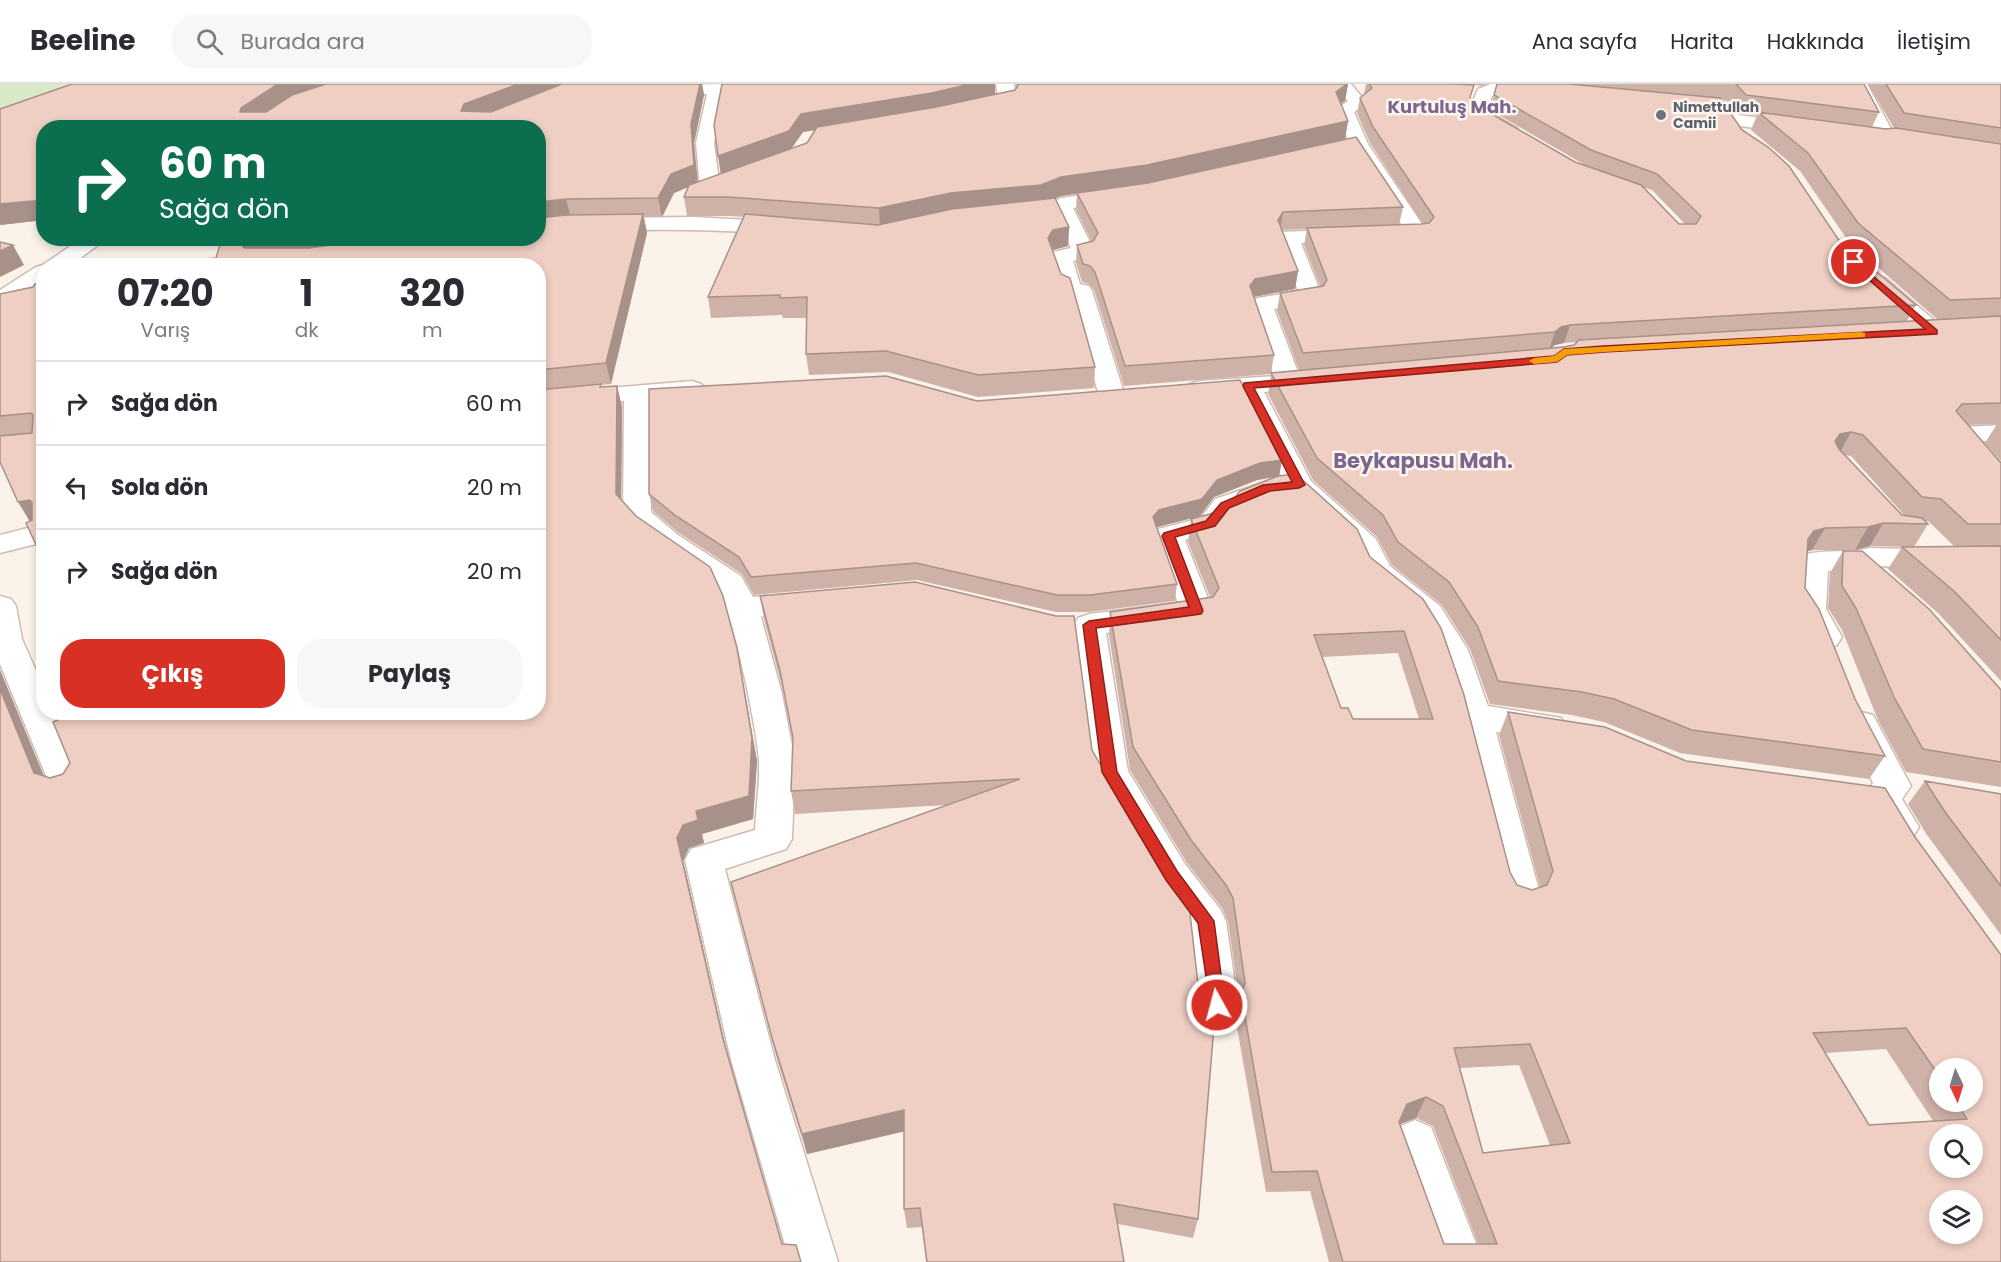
<!DOCTYPE html>
<html lang="tr">
<head>
<meta charset="utf-8">
<style>
  body { margin:0; font-family:Poppins,sans-serif; background:#f7f7f7; color:#2b2b33; height:100vh; display:flex; flex-direction:column; font-size:22px; white-space:nowrap }
  * { box-sizing:border-box; margin:0 }
  p { font-size:20px; color:#7c7c81 }
  .icon { flex:none; width:33px; height:33px; fill:none; stroke:currentColor; stroke-width:2; stroke-linecap:round; stroke-linejoin:round }
  .map { position:relative; flex:1; overflow:hidden }
  .drawer { position:absolute; left:36px; top:174px; width:510px; height:462px; display:flex; flex-direction:column; background:#fff; border-radius:24px; box-shadow:0 3px 9px #0003 }
  .drawer>* { flex:none }
  .hud { position:absolute; left:36px; top:36px; width:510px; height:126px; border-radius:24px; box-shadow:0 3px 9px #0003; background:#0b6e4f; color:#fff; overflow:hidden }
  .needle { width:39px; rotate:176deg }
  .tools { position:absolute; left:1929px; top:974px; display:grid; gap:12px }
  .tools a { display:grid; place-items:center; width:54px; height:54px; border-radius:50%; background:#fff; box-shadow:0 3px 9px #0003; font-size:30px }
  .pin { position:absolute; display:grid; place-items:center; width:51px; height:51px; color:#fff; margin:-26px; border:3px solid #fff; border-radius:50%; box-shadow:0 2px 6px #0007 }
  .me { position:absolute; width:66px; margin:-33px; rotate:353deg; stroke-linejoin:round; filter:drop-shadow(0 0 4px #0008) }
  .turn { display:flex; align-items:center; gap:21px; height:126px; padding:0 24px; font-size:27px }
  .turn .icon { width:78px; height:78px; stroke-width:2.5 }
  .turn b { display:block; font-size:42px; line-height:51px }
  .eta { display:flex; justify-content:space-evenly; align-items:center; height:102px; text-align:center }
  .eta b { font-size:36px; font-weight:700; line-height:42px }
  .cta { display:flex; gap:12px; margin-top:auto; padding:12px 24px }
  .cta a { flex:1; height:69px; border-radius:24px; background:#d93025; color:#fff; font-size:24px; font-weight:700; line-height:69px; text-align:center }
  .cta a+a { background:#f7f7f7; color:#2b2b33 }
  ul { padding:0; list-style:none }
  li { display:flex; align-items:center; gap:18px; height:84px; padding:0 24px; border-top:2px solid #e1e1e2 }
  li div { flex:1 }
  li b { display:block; font-size:22px }
  li em { font-style:normal }
  header { display:flex; align-items:center; gap:36px; box-sizing:border-box; height:84px; padding:0 30px; background:#fff; border-bottom:2px solid #e1e1e2 }
  header strong { font-size:28px }
  nav { display:flex; gap:33px; margin-inline-start:auto; font-size:21px }
  .search { width:420px; height:54px; background:#f7f7f7; display:flex; align-items:center; gap:15px; box-sizing:border-box; padding:0 21px; border-radius:24px; color:#7c7c81; font-size:22px }
  .map>svg:first-child { display:block }
  .green { fill:#d9e9c8 }
  .lines { fill:none; stroke-linecap:round; stroke-linejoin:round }
  .street-casing { stroke:#cfbbb2; stroke-width:3 }
  .secondary-casing { stroke:#d2bbb0; stroke-width:3 }
  .street { fill:#fff; fill-rule:evenodd }
  .secondary { fill:#fff; fill-rule:evenodd }
  .wall { fill:#ceb2a8; fill-rule:evenodd }
  .shaded-wall { fill:#a79188 }
  .building { fill:#efcfc3; stroke:#a79188; stroke-width:1.5; fill-rule:evenodd }
  .route { fill:#d93025; stroke:#8d1f18; stroke-width:1.5 }
  .slow { fill:#f59e0b }
  .worship-dot { fill:#6b7280; stroke:#fef7f0; stroke-width:2 }
  .labels { text-anchor:middle; stroke-width:5; stroke-linejoin:round; paint-order:stroke }
  .far-worship-label { font-size:14px; font-weight:bold; fill:#5b616d; stroke:#fef7f0; text-anchor:start }
  .far-district-label { font-size:18px; font-weight:bold; fill:#7c6690; stroke:#fef7f0 }
  .district-label { font-size:21px; font-weight:bold; fill:#7c6690; stroke:#fef7f0 }
</style>
</head>
<body>
<header>
<strong>Beeline</strong>
<div class="search"><svg class="icon" aria-label="search" viewBox="0 0 24 24"><circle cx="10" cy="10" r="6"/><path d="M15 15l6 6"/></svg>Burada ara</div>
<nav><a>Ana sayfa</a><a>Harita</a><a>Hakkında</a><a>İletişim</a></nav>
</header>
<div class="map">
<svg width="2001" height="1178" viewBox="0 0 2001 1178">
  <rect width="100%" height="100%" fill="#fbf2e9"/>
  <path class="green" d="M0 0H118L0 40Z"/>
  <g class="lines">
    <g class="street-casing">
      <path id="street" d="M732 0 725 6 714 59 720 104 717 108H703L700 104 696 59 707 10 658 11 652 10 649 6 652 2 658 1Z
        M996 0H1014L1017 17 1014 21 974 28 968 27 965 23 968 19 998 13Z
        M1331 0H1351L1367 19 1354 28 1368 60 1428 149 1425 154 1417 155 1301 159 1322 212 1319 217 1274 225 1299 291 1315 289 1324 292 1328 297 1324 302 1264 308 1311 397 1376 455 1390 482 1440 522 1468 566 1488 622 1561 634 1566 643 1561 652 1549 655 1496 648 1540 810 1535 821 1521 826 1507 821 1502 810 1458 633 1436 566 1418 536 1366 494 1353 466 1289 407 1239 310 1199 313 1190 310 1186 305 1190 300 1199 297 1274 292 1249 220 1253 215 1298 207 1277 153 1280 148 1403 143 1350 60 1335 26 1348 17Z
        M1491 0H1515L1512 4 1492 12 1487 27 1517 44 1519 48 1517 52H1503L1468 29 1478 5Z
        M1849 0H1867L1896 54 1894 58H1880Z
        M1698 15 1727 18 1738 31 1797 38 1804 40 1806 44 1804 48 1797 50 1726 40 1716 27 1692 24 1689 20 1692 16Z
        M1122 105 1129 107 1132 111 1129 115 1073 124 1095 168 1092 173 1073 177 1080 200 1089 202 1092 207 1125 312 1121 317 1112 320 1103 317 1099 312 1071 212 1062 210 1050 173 1053 168 1071 164 1056 131 1015 137 1008 135 1005 131 1008 127 1040 122 1061 114Z
        M693 133 785 138 792 140 796 144 792 148 785 150C702 145 621 143 538 152V140L600 134Z
        M1877 192 1885 194 1942 243 1946 248 1942 253 1934 255 1926 253 1869 204 1866 199 1869 194Z
        M692 297 701 300 705 305 701 310 650 315 651 428 678 451 741 492 753 513 765 512 776 515 781 522 776 529 761 533 782 610 795 677 792 755 786 765 725 785 775 976 838 1178H790L731 976 685 776 691 765 755 746C756 723 760 699 759 677 758 651 732 519 716 504 688 477 645 464 623 431L624 317 538 326V310Z
        M2001 341V357H1980L2001 380V405L1991 403 1945 350 1949 344Z
        M1271 396 1281 398 1285 404 1281 410 1235 427 1221 446 1185 456 1213 527 1208 534 1106 549 1128 687 1185 780 1220 825 1226 837 1238 921 1232 934 1217 939 1202 934 1196 921 1187 842 1157 802 1092 688 1073 541 1078 534 1089 530 1178 519 1153 451 1158 445 1201 434 1215 415Z
        M44 440V458L0 469V451Z
        M1870 464 1946 466 2001 464V482L1946 484 1872 482 1857 486 1828 487 1826 525 1842 553 1837 561 1826 564 1815 561 1794 525 1798 478 1802 471C1825 465 1848 469 1870 464Z
        M0 512 11 515 16 522 22 555 44 605V628H54L85 701 80 711 67 715 54 711 0 580Z
        M1861 628 1873 631 1911 702 1902 715 1919 743 1913 753 1900 757 1887 753 1863 713 1873 699 1844 640 1849 631Z
        M1415 1036 1431 1043 1483 1178H1435L1392 1058 1399 1043Z"/>
    </g>
    <g class="secondary-casing">
      <path id="secondary" d="M82 154H107L70 182H44V198L8 221 0 223V206L36 183 43 181Z"/>
    </g>
    <use href="#street" class="street"/>
    <use href="#secondary" class="secondary"/>
  </g>
  <path class="wall" d="M72 0H702L704 11 694 59 697 98 721 90 714 41 722 0H995V10L1015 6 1016 3V0H1348L1345 17 1341 19 1348 37 1345 55 1273 71 1356 53 1403 123 1399 141 1382 142 1423 140 1370 59 1357 29 1360 14 1364 11 1366 0H1486L1482 2 1474 1 1470 14 1474 20 1575 78 1585 81 1490 26 1497 0H1864L1879 28 1872 43 1886 45 1894 44 1868 0H2001V377L1985 359 1997 340 1968 341 2001 379V597L1939 530 1888 485 1902 463 1954 462 1928 437H1925L1928 440 1914 463 1870 462 1855 466H1812L1807 467 1805 504 1819 525 1855 615 1885 672 1869 695 1680 669 1604 638 1572 631 1490 620 1470 565 1442 521 1392 481 1377 453 1313 396 1268 310 1271 290 1124 302 1094 206 1089 200 1082 198 1076 179 1077 161 1092 158 1076 126 1077 109 1061 112 1053 115 1055 114 1069 143 1068 162 1052 166 1061 190 1070 194 1095 283 1094 304 978 313 888 288 809 291 806 270 807 234H783L782 231 711 234 708 213 744 133 731 132H687L684 113 688 103 674 109 662 133H644L647 149 611 300 601 301V303L617 302 622 323 621 416 636 432 710 483 723 512 737 564 757 677 753 735 702 750 704 759 689 764 683 777 728 975 782 1160 796 1161 801 1178H0V586L44 692 50 694 63 690 70 679 53 638 76 628H538V182H152L173 178 216 174 222 154H538V44H44V136L0 141V25ZM1720 15 1729 17 1739 29 1757 31 1751 46 1800 87 1849 158 1937 235 1907 237 1916 221 1838 155 1789 82 1768 63 1742 46ZM815 46 807 59 792 64 803 48ZM1642 103 1652 106 1685 140H1679ZM1307 145 1304 161 1320 202 1280 209 1277 227 1299 286 1271 289 1274 271 1253 213 1295 205 1298 187 1281 146ZM1577 258 1574 261 1550 264 1555 261 1564 259ZM1844 371 1851 372 1905 432 1902 431Z
    M33 203 44 473 30 437 0 378V210Z
    M886 292 977 317 1240 296 1282 376 1279 392 1296 390 1357 445 1370 473 1423 515 1441 544 1464 611 1510 788 1517 801 1532 806 1540 803 1499 651 1508 628 1605 643 1686 677 1885 704 1915 753 2001 871V1178H1329L1310 1107 1266 1108 1235 932 1239 915 1228 837 1222 824 1187 779 1130 686 1109 551 1110 528 1210 513 1188 458 1191 435 1225 426 1240 407 1276 393 1257 396 1214 413 1200 432 1157 443 1177 500 1175 517 1089 528H1056L917 496 754 511 742 490 679 449 653 427 649 410V305ZM1398 569 1419 635H1353L1348 624H1341L1322 573ZM1886 965 1933 1037 1869 1041 1825 969ZM1519 981 1550 1061 1483 1069 1460 984ZM1940 984H1972V1017H1940ZM1416 1034 1433 1042 1478 1160H1444L1400 1040ZM1940 1050H1972V1083H1940ZM1940 1116H1972V1149H1940Z
    M1843 467 2001 606V703L1906 688 1878 636 1842 546 1828 524 1830 489Z
    M760 512 1092 666 1198 1135 1193 1154 1118 1140 1124 1178H926L922 1143 907 1144 904 1125V1047L807 1070 777 975 731 798 946 721 795 730 791 707 793 657 784 610 764 535Z
    M1925 697 2001 710V851L1927 751 1908 720Z"/>
  <path class="shaded-wall" d="M278 0H333L248 42 240 28 241 24Z
    M518 0H567L466 44 461 27 464 20Z
    M700 0H702L704 11 694 59 698 99 674 109 662 133 658 114 691 40Z
    M970 0H995V11L932 27 803 48 791 65 721 91 718 72 801 30Z
    M1347 0H1348L1345 17 1333 25 1336 8Z
    M1348 37 1345 55 1146 100 1061 112 1040 120 880 144 879 124 951 109 1061 93Z
    M566 115 571 134 538 138V118Z
    M44 116V136L0 141V120Z
    M1283 128 1280 146 1278 136Z
    M643 130 647 149 611 300 606 279Z
    M1069 143 1068 162 1053 166 1048 154 1053 146Z
    M250 154H397L256 175 243 163 248 155Z
    M13 161 24 181 0 193V167Z
    M1298 187 1295 205 1253 213 1250 202 1255 195Z
    M1570 241 1564 259 1555 261 1549 266 1555 248 1561 243Z
    M617 302 622 323 621 432 616 410Z
    M1851 348 1839 370 1835 357 1840 350Z
    M1282 376 1279 392 1257 396 1214 413 1200 432 1157 443 1151 450 1153 433 1159 426 1217 396 1260 379Z
    M29 416 43 438 32 441 18 418Z
    M1883 439 1870 462 1855 466 1868 443Z
    M1825 444 1812 466 1801 469 1796 478 1814 447Z
    M44 462V473L37 463Z
    M0 586 52 712 34 689 0 605Z
    M741 587 757 677 753 735 702 750 704 759 689 764 683 777 729 977 723 955 677 754 683 741 696 727Z
    M1426 1013 1416 1034 1398 1041 1407 1020Z
    M904 1026 906 1047 807 1070 802 1050Z"/>
  <path class="building" d="M72 0H278L241 24 240 28H266L292 11 326 0H518L464 20 461 27 491 28 562 0H700L691 40 694 81 671 90 658 114 566 115 538 118V44H44V116L0 120V25Z
    M722 0H970L932 9 801 30 789 47 718 72 714 41Z
    M1019 0H1347L1336 8 1348 37 1147 81 1061 93 1041 101 951 109 879 124 728 113H684L689 101 807 59 817 43 936 23 1015 6Z
    M1369 0H1454L1474 1 1470 13 1474 20 1575 78 1641 101 1679 140H1696L1701 132 1657 90 1591 66 1494 11 1497 0H1569L1720 14 1742 46 1768 63 1789 82 1838 155 1916 221 1570 241 1561 243 1555 248 1303 269 1280 209 1323 202 1327 196 1307 144 1421 140 1429 139 1434 133 1373 43 1360 14 1372 4Z
    M1736 0H1864L1879 28 1746 11Z
    M1886 0H2001V44L1904 29Z
    M1758 28 1886 45 1896 44 2001 60V214L1950 216 1858 139 1808 69Z
    M1356 53 1403 123 1283 128 1278 136 1298 187 1255 195 1250 202 1274 271 1125 282 1095 188 1090 182 1083 180 1077 161 1093 157 1098 149 1077 109 1148 99Z
    M1055 114 1069 143 1053 146 1048 154 1061 190 1070 194 1095 283 978 291 886 267 806 270 807 213 780 214V211L708 213 745 130 878 141 952 125Z
    M643 130 606 279 538 286V182H152L173 178 216 174 222 154H250L248 155 243 163 245 164H309L379 154H538V134L566 131Z
    M0 158 13 161 0 167Z
    M44 198V462L37 463 26 439 32 436V418L29 416 18 418 0 378V352L32 349 33 331 31 329 0 332V210L33 203 35 200Z
    M2001 232V319L1962 320 1956 327 2001 379V440H1968L1941 415 1922 413 1863 351 1851 348 1840 350 1835 357 1839 365 1902 431 1922 434 1928 440 1883 439 1868 443 1825 444 1814 447 1808 455 1805 504 1819 525 1855 615 1885 672 1692 646 1614 615 1582 608 1498 597 1478 543 1449 498 1398 458 1383 431 1317 374 1271 289 1564 263 1574 261 1579 256Z
    M886 292 977 317 1240 296 1282 376 1260 379 1217 396 1202 415 1159 426 1153 433 1177 500 1090 511H1057L916 479 751 493 739 473 676 432 649 410V305Z
    M601 300 600 303 617 302 616 410 636 432 710 483 723 512 737 564 752 654 749 712 696 727 698 736 683 741 677 754 723 955 782 1160 796 1161 801 1178H0V605L34 689 50 694 63 690 70 679 53 638 76 628H538V306Z
    M1296 390 1357 445 1370 473 1423 515 1441 544 1464 611 1510 788 1517 801 1532 806 1547 801 1553 787 1508 628 1605 643 1686 677 1885 704 1915 753 2001 871V1178H1343L1317 1087 1272 1088 1241 910 1245 899 1233 814 1226 801 1191 756 1133 663 1110 528 1213 513 1219 504 1191 435 1225 426 1240 407 1278 392ZM1404 547 1433 635H1353L1348 624H1341L1314 551ZM1906 944 1940 993V984H1972V1017H1955L1967 1035 1869 1041 1813 949ZM1530 960 1570 1059 1483 1069 1454 964ZM1426 1013 1443 1022 1497 1160H1444L1399 1038 1407 1020ZM1940 1050H1972V1083H1940ZM1940 1116H1972V1149H1940Z
    M2001 462V556L1955 508 1902 463Z
    M1843 467H1862L1929 525 2001 606V678L1923 665 1894 613 1856 524 1842 502Z
    M915 498 1056 532H1074L1092 666 1158 781 1189 821 1198 900 1204 913 1216 918 1198 1135 1114 1120 1124 1178H927L920 1124 904 1125V1026L802 1050 772 954 731 798 1020 695 791 707 793 654 780 587 760 512Z
    M1925 697 2001 710V802L1945 728Z"/>
  <path class="route" d="M1854 176 1937 246V250L1604 268 1567 271 1557 278 1254 304 1305 401 1299 404 1270 407 1229 424 1215 442 1175 453 1203 527 1201 530 1096 544 1117 688 1177 787 1214 837 1225 921 1223 926 1217 929 1211 926 1198 839 1166 796 1102 688 1083 541 1089 537 1189 523 1162 452 1164 449 1206 437 1221 419 1263 401 1292 398 1243 302 1244 299 1554 272 1564 265 1604 262 1925 245 1851 180 1850 178Z"/>
  <path class="slow" d="M1861 248 1865 249V253L1604 268 1567 271 1557 278 1534 280 1529 277 1534 274 1554 272 1564 265Z"/>
  <circle class="worship-dot" cx="1661" cy="31" r="6"/>
  <g class="labels">
    <g class="far-worship-label">
      <text x="1673" y="28">Nimettullah<tspan x="1673" dy="16">Camii</tspan></text>
    </g>
    <g class="far-district-label">
      <text x="1452" y="29">Kurtuluş Mah.</text>
    </g>
    <g class="district-label">
      <text x="1423" y="384">Beykapusu Mah.</text>
    </g>
  </g>
</svg>
<div class="tools">
<a><svg class="needle" viewBox="-14 -14 28 28"><path d="M0-13l5 13h-10z" fill="#e53935"/><path d="M0 13l5-13h-10z" fill="#7c7c81"/></svg></a>
<a><svg class="icon" aria-label="search" viewBox="0 0 24 24"><circle cx="10" cy="10" r="6"/><path d="M15 15l6 6"/></svg></a>
<a><svg class="icon" aria-label="layers" viewBox="0 0 24 24"><path d="M12 4l9 5-9 5-9-5zM3 14l9 5 9-5"/></svg></a>
</div>
<div class="pin" style="left:1854px;top:178px;background:#d93025"><svg class="icon" aria-label="arrive" viewBox="0 0 24 24"><path d="M6 21V4h12l-3 4 3 4H6"/></svg></div>
<svg class="me" style="left:1217px;top:921px" viewBox="-20 -20 40 40"><circle r="17" fill="#d93025" stroke="#fff" stroke-width="3"/><path d="M0-11L8 9 0 5-8 9z" fill="#fff"/></svg>
<div class="hud">
<div class="turn"><svg class="icon" aria-label="right" viewBox="0 0 24 24"><path d="M7 20v-9h11M14 6l5 5-5 5"/></svg><div><b>60 m</b>Sağa dön</div></div>
</div>
<section class="drawer">
<div class="eta">
<div><b>07:20</b><p>Varış</p></div>
<div><b>1</b><p>dk</p></div>
<div><b>320</b><p>m</p></div>
</div>
<ul>
<li><svg class="icon" aria-label="right" viewBox="0 0 24 24"><path d="M7 20v-9h11M14 6l5 5-5 5"/></svg><div><b>Sağa dön</b></div><em>60 m</em></li>
<li><svg class="icon" aria-label="left" viewBox="0 0 24 24"><path d="M17 20v-9H6M10 6l-5 5 5 5"/></svg><div><b>Sola dön</b></div><em>20 m</em></li>
<li><svg class="icon" aria-label="right" viewBox="0 0 24 24"><path d="M7 20v-9h11M14 6l5 5-5 5"/></svg><div><b>Sağa dön</b></div><em>20 m</em></li>
</ul>
<div class="cta"><a>Çıkış</a><a>Paylaş</a></div>
</section>
</div>
</body>
</html>
